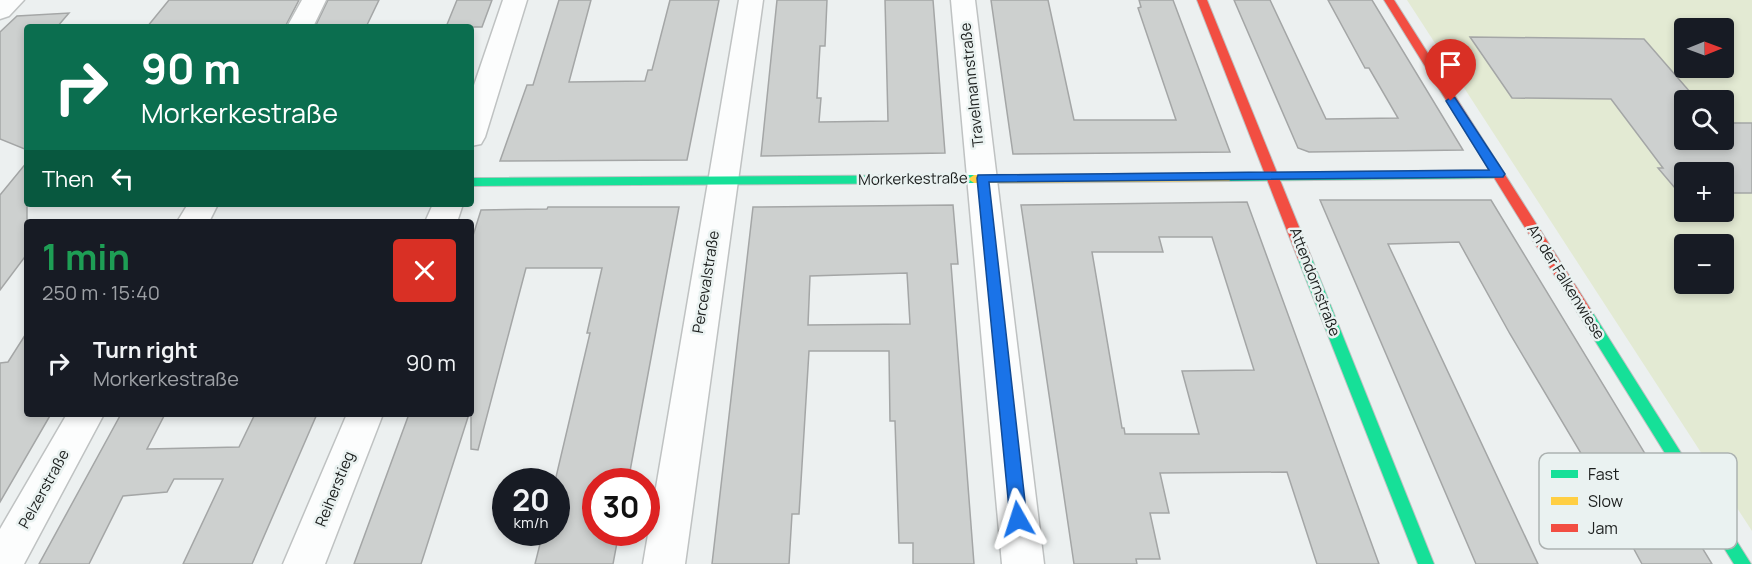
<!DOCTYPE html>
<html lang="en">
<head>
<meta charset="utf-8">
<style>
  body { margin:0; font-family:Manrope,sans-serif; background:#20242c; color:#f1f3f6; height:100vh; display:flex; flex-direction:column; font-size:22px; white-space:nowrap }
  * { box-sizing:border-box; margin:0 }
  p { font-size:20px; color:#9ea1a6 }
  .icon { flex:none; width:33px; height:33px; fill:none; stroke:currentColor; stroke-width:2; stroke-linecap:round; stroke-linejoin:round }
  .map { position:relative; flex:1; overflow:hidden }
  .panel { position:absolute; left:24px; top:219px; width:450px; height:198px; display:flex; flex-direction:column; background:#171b24; border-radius:6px; box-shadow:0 3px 9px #0003 }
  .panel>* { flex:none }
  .top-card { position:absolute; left:24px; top:24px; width:450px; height:183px; border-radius:6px; box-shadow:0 3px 9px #0003; background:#0b6e4f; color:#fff; overflow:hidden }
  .needle { width:39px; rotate:89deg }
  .tools { position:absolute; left:1674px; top:18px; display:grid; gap:12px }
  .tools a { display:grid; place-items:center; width:60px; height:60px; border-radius:6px; background:#171b24; box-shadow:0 3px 9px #0003; font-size:30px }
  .speed { position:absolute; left:492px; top:468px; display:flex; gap:12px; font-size:30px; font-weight:700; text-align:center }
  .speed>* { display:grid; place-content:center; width:78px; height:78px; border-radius:50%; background:#171b24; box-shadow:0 3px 9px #0003; line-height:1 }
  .speed small { font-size:15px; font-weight:400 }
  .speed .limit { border:9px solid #d22; background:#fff; color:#111 }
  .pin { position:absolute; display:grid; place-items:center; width:51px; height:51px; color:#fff; margin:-62px -26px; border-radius:50% 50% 50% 0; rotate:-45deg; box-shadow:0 0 6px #0007 }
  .pin .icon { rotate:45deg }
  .me { position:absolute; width:66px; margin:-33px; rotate:354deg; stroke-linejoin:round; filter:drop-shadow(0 0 4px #0008) }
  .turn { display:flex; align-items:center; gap:21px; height:126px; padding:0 18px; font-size:27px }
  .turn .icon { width:78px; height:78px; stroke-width:2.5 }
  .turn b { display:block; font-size:42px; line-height:51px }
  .then { display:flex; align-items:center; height:57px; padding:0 18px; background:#0003; gap:12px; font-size:22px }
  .round { display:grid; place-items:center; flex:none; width:63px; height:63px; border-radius:6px; background:#20242c }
  .headline { display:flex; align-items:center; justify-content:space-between; height:102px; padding:0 18px }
  h1 { font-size:36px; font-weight:700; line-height:45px; color:#1e9e55 }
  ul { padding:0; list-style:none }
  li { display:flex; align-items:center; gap:18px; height:84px; padding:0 18px }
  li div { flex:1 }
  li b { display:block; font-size:22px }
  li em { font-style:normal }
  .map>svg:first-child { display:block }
  .green { fill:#e3ead3; fill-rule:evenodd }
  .building { fill:#cdd0cf; stroke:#a4a6a6; stroke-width:1.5; fill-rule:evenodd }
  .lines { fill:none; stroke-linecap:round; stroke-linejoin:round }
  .street-casing { stroke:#bfc2c2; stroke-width:3 }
  .fast-casing { stroke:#bfc2c2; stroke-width:2 }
  .slow-casing { stroke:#bfc2c2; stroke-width:2 }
  .jam-casing { stroke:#bfc2c2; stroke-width:2 }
  .street { fill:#fcfdfd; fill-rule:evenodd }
  .fast { fill:#16e098; fill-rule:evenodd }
  .slow { fill:#ffcf43; fill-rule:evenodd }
  .jam { fill:#f24e42; fill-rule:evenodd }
  .route { fill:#1a73e8; stroke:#114b97; stroke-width:1.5 }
  .labels { text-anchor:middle; stroke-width:5; stroke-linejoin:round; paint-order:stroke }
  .street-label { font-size:15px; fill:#1b1e1d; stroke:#eaf2f1 }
  .key { fill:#eaf2f1; stroke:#acb2b1; stroke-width:1.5 }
  .key-label { font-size:16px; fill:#1b1e1d }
</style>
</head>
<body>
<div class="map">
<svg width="1752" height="564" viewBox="0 0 1752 564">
  <rect width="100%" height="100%" fill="#ecf0f0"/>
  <path class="green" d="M1407 0H1752V531ZM1684 28H1724V68H1684ZM1684 100H1724V140H1684ZM1684 172H1724V212H1684ZM1684 244H1724V284H1684Z"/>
  <path class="building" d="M169 0H299L285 27H147Z
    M328 0H379L366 27H315Z
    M457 0H492L482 27H446Z
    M559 0H591L569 82 645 81 648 70H652L670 0H719L687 160 500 161 527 85H533Z
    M777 0H827L825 46H820L817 98H821L819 122 888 121 885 0H933L945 153 761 156Z
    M991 0H1048L1074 120H1176L1138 8 1141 7 1139 0H1173L1230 152 1013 154Z
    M1234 0H1270L1326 119 1398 118 1369 68H1365L1328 0H1372L1463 150 1309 152 1298 148Z
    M69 13 57 27H27V150L0 139V32L17 16Z
    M1470 37 1644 39 1697 100H1684V140H1724V123H1752V193H1724V172H1684V196L1680 194 1658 168H1663L1611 99 1512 98Z
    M27 162V254L0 290V195Z
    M1320 200H1491L1712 564H1642L1591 470 1510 334 1459 242 1388 244 1538 564H1476Z
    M1247 202 1379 564H1317L1287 472 1160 473 1169 513H1150L1160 559H1136L1137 564H1074L1021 205ZM1159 237H1212L1254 370 1182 371 1199 434H1125L1124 428H1122L1092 252H1163Z
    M953 205 958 264H951L974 564H913V543H899L895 421H890L889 351H809L799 514H792L789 564H712L753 207ZM907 273 910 324 808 325 810 276Z
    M548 207H679L628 482H596V532H619L613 564H535L542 536H556V477L590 333H587L602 268H526L478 450 471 449V242L481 210 547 209Z
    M27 332V414H51L0 502V363L8 362Z
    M121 414H165L147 449 239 447 255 414H317L252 564H183L223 479H174L167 492 123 496 89 564H39Z
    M409 414H469L421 564H354Z"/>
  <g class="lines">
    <g class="street-casing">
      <path id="street" d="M0 0H24L9 16 0 19Z
        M302 0H326L313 27H287Z
        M503 0H527L485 137 481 144 471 146V94Z
        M739 0H763L685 564H643Z
        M951 0H975L1044 564H1002Z
        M188 204H218L209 222H177Z
        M433 204H463L457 222H425Z
        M67 414H104L24 564H0V529Z
        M347 414H383L325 564H283Z"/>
    </g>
    <g class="fast-casing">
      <path id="fast" d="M1498 170 1504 174 1498 178 1229 181 1223 177 1229 173Z
        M974 175 980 179 974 183 471 186V178Z
        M1305 254 1312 259 1434 564H1418L1298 259Z
        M1586 309 1591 310 1751 564H1734L1581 318 1579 314 1581 310Z"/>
    </g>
    <g class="slow-casing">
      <path id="slow" d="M1229 173 1235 177 1229 181 974 183 968 179 974 175Z"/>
    </g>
    <g class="jam-casing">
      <path id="jam" d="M1197 0H1207L1312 259 1310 262 1305 264 1298 259Z
        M1384 0H1394L1591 310 1593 314 1591 318H1581Z"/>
    </g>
    <use href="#street" class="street"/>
    <use href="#fast" class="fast"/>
    <use href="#slow" class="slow"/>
    <use href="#jam" class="jam"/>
  </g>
  <path class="route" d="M1451 97 1455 98 1503 171 1505 174 1503 177 989 182 1027 519 1024 524 1018 526 1013 524 1010 519 977 178 978 175 1489 170 1446 101Z"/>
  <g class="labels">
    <g class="street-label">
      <text transform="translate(972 85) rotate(-96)" y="5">Travelmannstraße</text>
      <text transform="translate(913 179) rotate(-1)" y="5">Morkerkestraße</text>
      <text transform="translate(706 282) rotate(-81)" y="5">Percevalstraße</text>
      <text transform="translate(1315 282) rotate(69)" y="5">Attendornstraße</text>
      <text transform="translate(1566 282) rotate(58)" y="5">An der Falkenwiese</text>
      <text transform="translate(44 489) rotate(-61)" y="5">Pelzerstraße</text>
      <text transform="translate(335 489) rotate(-68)" y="5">Reiherstieg</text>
    </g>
  </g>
  <rect x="1539" y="453" width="198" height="96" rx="9" class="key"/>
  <rect x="1551" y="470" width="27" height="8" fill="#16e098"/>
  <rect x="1551" y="497" width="27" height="8" fill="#ffcf43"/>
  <rect x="1551" y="524" width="27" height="8" fill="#f24e42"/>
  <g class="key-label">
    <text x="1588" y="480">Fast</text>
    <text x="1588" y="507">Slow</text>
    <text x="1588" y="534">Jam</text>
  </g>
</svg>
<div class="tools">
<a><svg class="needle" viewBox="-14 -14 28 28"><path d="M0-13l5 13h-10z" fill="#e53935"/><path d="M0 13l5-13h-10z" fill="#9ea1a6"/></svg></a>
<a><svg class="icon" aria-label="search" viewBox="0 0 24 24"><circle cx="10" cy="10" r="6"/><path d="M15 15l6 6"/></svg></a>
<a>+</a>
<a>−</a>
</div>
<div class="speed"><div>20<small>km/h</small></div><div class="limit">30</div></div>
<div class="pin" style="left:1451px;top:101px;background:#d93025"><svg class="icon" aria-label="arrive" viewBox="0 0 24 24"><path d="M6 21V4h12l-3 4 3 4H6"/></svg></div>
<svg class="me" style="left:1018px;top:519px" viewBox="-20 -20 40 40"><path d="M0-17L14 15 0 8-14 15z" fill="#1a73e8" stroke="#fff" stroke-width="4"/></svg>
<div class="top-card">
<div class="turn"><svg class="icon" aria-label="right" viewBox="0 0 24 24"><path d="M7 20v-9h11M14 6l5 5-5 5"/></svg><div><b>90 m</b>Morkerkestraße</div></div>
<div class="then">Then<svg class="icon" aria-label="left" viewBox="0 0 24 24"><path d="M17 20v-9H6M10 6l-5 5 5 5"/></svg></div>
</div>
<section class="panel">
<div class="headline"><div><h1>1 min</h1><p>250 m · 15:40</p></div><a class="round" style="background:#d93025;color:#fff"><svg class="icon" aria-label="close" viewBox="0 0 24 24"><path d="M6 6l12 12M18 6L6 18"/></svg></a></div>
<ul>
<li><svg class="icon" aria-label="right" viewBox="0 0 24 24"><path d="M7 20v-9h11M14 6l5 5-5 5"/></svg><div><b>Turn right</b><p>Morkerkestraße</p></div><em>90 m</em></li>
</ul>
</section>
</div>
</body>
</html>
